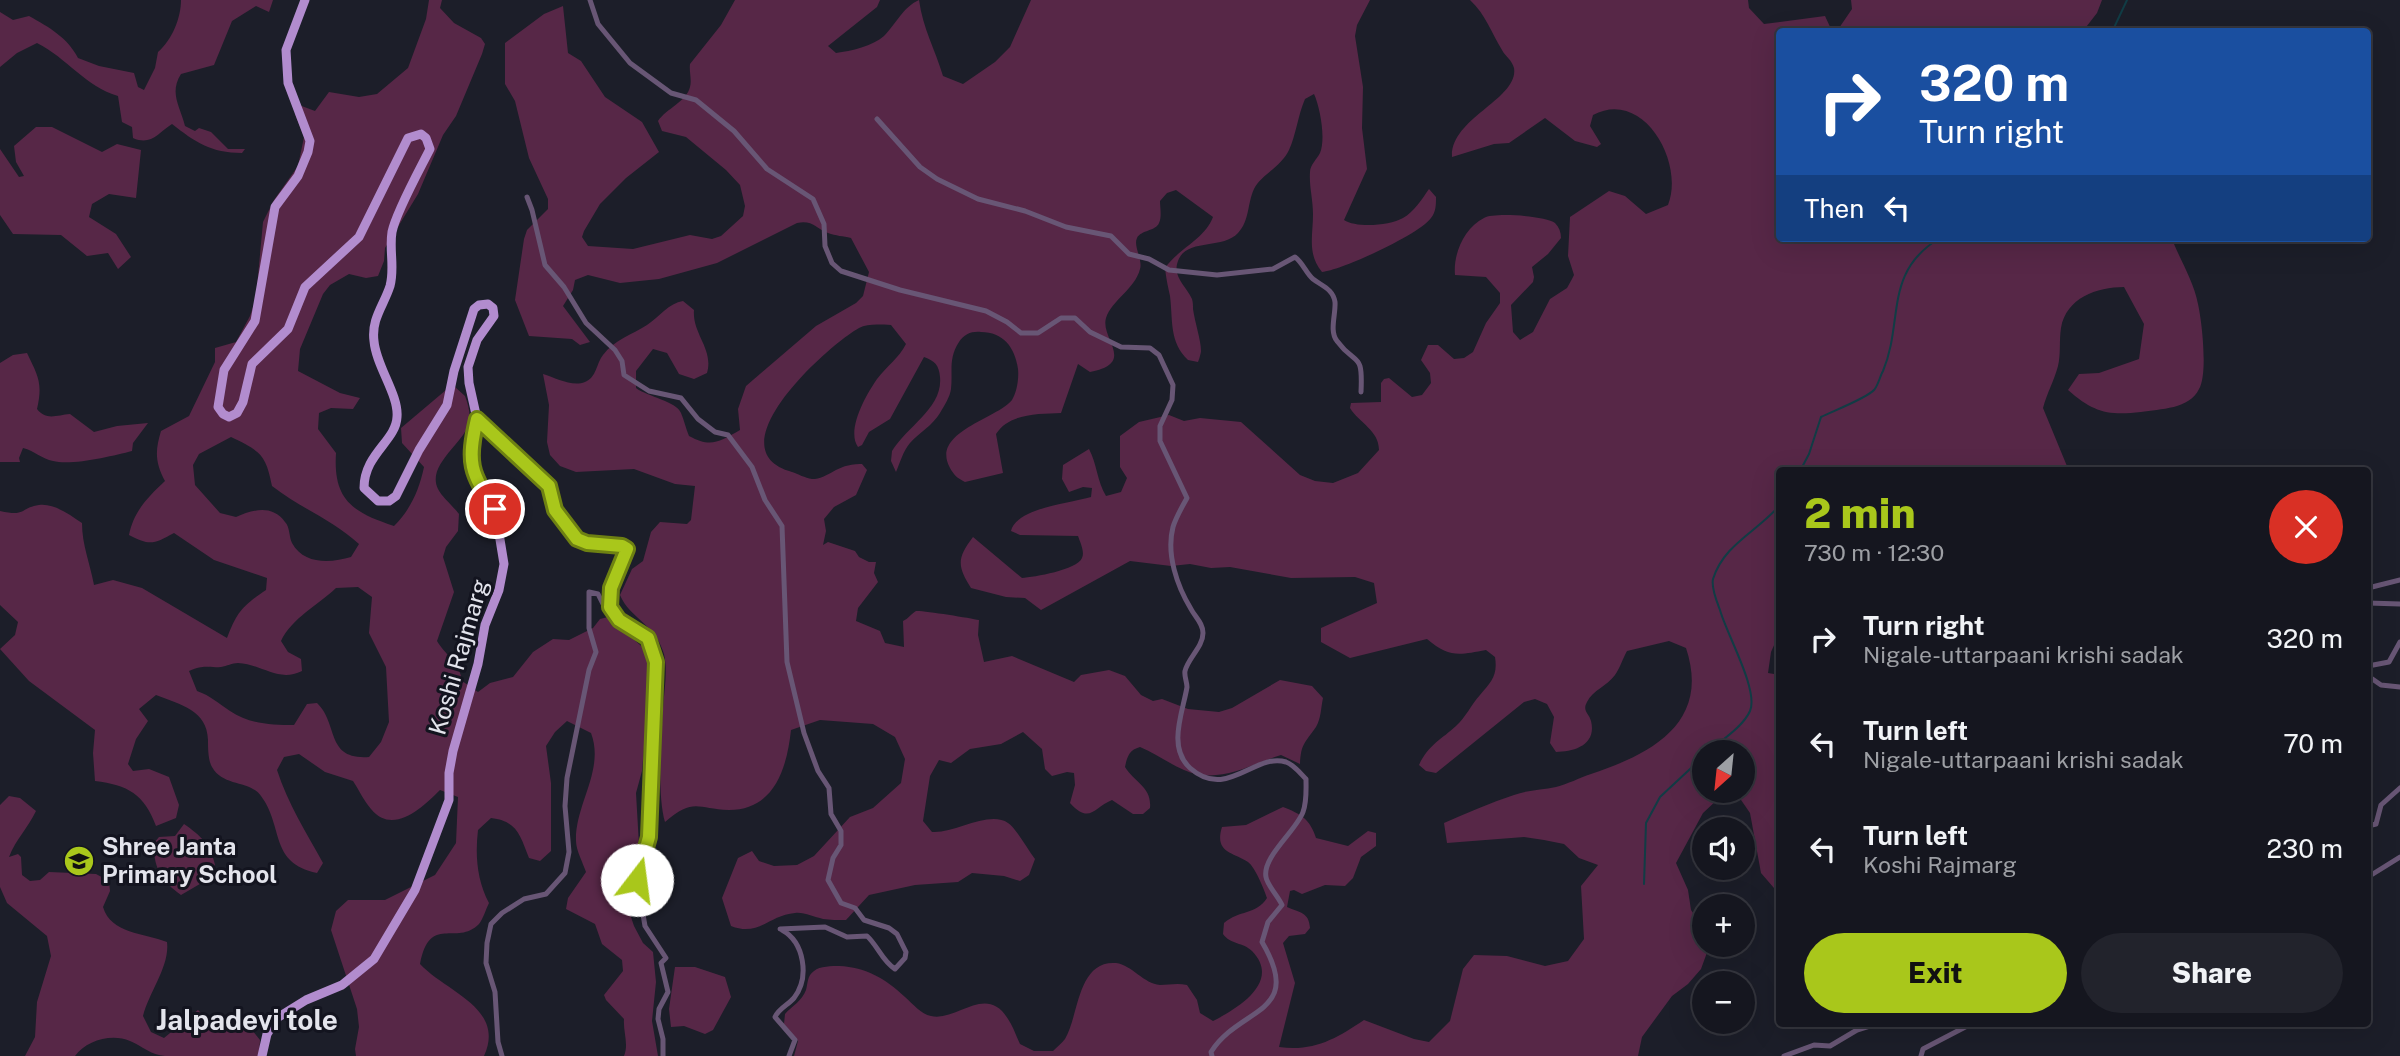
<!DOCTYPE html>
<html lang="en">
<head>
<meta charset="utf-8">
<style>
  body { margin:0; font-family:"Public Sans",sans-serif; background:#22232c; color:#f1f3f6; height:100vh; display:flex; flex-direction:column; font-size:26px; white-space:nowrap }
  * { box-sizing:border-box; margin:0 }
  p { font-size:23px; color:#9d9fa4 }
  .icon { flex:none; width:38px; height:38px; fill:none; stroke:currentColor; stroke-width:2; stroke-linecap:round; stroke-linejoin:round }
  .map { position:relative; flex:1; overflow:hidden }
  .side { position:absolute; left:1776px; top:467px; width:595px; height:560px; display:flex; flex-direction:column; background:#15161f; border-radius:7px; box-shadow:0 7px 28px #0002,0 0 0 2px #34353d }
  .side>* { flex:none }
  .banner { position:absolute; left:1776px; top:28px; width:595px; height:214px; border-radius:7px; box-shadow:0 7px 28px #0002,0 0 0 2px #34353d; background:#1a4fa0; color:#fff; overflow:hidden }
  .needle { width:46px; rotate:207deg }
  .tools { position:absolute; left:1692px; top:740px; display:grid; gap:14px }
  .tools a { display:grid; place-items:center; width:63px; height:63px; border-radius:50%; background:#15161f; box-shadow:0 7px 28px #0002,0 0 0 2px #34353d; font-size:35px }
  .pin { position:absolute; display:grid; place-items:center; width:60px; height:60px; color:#fff; margin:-30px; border:4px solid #fff; border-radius:50%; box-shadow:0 2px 7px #0007 }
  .me { position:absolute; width:77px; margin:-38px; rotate:15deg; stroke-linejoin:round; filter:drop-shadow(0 0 5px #0008) }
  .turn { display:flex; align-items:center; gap:24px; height:147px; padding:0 28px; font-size:32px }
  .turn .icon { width:91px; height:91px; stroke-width:2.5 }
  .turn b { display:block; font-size:49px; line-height:60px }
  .then { display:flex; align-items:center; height:66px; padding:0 28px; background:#0003; gap:14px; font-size:26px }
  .round { display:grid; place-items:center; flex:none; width:74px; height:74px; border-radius:37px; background:#22232c }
  .head { display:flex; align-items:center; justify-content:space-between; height:119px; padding:0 28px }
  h1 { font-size:42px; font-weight:800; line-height:52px; color:#a9c71b }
  .cta { display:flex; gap:14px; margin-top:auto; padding:14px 28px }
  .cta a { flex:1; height:80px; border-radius:42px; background:#a9c71b; color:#111; font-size:28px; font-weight:800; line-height:80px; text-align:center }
  .cta a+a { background:#22232c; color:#f1f3f6 }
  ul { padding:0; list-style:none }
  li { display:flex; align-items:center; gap:21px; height:105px; padding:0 28px }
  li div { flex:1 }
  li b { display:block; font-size:26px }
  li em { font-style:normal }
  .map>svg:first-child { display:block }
  .green { fill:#572747; fill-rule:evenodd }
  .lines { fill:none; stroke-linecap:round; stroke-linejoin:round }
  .stream { stroke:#113c45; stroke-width:2 }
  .street { stroke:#685675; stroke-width:5 }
  .primary { stroke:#b28cce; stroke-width:9 }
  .route-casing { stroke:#6e8112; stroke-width:18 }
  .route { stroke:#a9c71b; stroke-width:12 }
  .labels { text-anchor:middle; stroke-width:6; stroke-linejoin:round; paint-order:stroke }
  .street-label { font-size:24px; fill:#e3e4ec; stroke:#13141f }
  .poi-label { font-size:24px; font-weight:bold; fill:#e3e4ec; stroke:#13141f; text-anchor:start }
  .quarter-label { font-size:28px; font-weight:bold; fill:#e3e4ec; stroke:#13141f }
</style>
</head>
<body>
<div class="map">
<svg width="2400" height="1056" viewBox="0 0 2400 1056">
  <rect width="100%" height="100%" fill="#1c1e29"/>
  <path class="green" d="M181 0H273L269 12 256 6 232 21 214 65 181 74C169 93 180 106 185 126L195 131 199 128 211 132 228 149H245L242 153C211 153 195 142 172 124 158 133 151 146 133 138L132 127 122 122 118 96C86 87 67 58 37 43L17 53 0 67V12L13 20 29 16C49 27 68 38 78 58L99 66 134 73 138 87 144 90 155 68 158 52C172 40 181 18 181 0Z
    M429 0H442L440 8 454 23 481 38 485 44 482 54 456 116 443 135 418 194 385 248 384 261 378 276 366 278 349 274 330 285 323 294 300 349 298 371 340 393 360 398 353 409 331 408 319 413 318 429 336 453C333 500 352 512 394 526 411 509 419 490 424 467L402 443 401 428 446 390 455 387 465 396C468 404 471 414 469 423 465 442 426 465 438 489 442 497 453 506 459 514L458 531 446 547 443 557 454 592 437 641C446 656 460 663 462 681L478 692 490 683 513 677 533 652 553 639 569 640 593 628 600 619 608 617 647 651 651 665 642 771 636 793 639 845 633 857 629 889 630 914 634 926 643 943 653 952 656 982 652 1021 658 1056H624C629 1044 623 1032 624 1019L606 1000 604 995 623 971 622 960 602 944 595 924 566 909 568 898 586 872C583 863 576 850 576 841 575 804 605 770 591 733L567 721 555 732 546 746 551 783V851L540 861 529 858C520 835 517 821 491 818L478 830C475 856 477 880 489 903 486 909 483 919 479 924 456 947 430 913 420 964 446 992 506 1008 484 1056H356L355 1049 359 1027 357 1009 331 930 336 911 348 900H385L435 875 456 843 458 797 440 790C423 807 393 836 371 809 364 801 359 790 353 781L325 772 299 754 284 757 277 770C288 804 306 832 323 863L317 873C269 863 284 827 261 796 250 780 223 787 212 767 208 760 208 748 208 740 207 710 181 705 156 695L139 709 148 721 136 739 128 764 133 771 149 769 169 777 179 805 176 818 156 826C144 794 128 785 95 781L93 753 95 730 29 681 0 649 15 635 18 622 0 605V511C27 517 19 508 39 505 54 503 70 515 82 523 82 545 90 563 94 585L113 580 142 588 227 638C237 612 242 606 266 590L267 578 214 560 174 533C154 544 150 546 129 535 134 511 147 498 165 481 155 462 155 451 161 431L189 416 215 362V348L236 342 250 316 256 298 263 222 274 200 298 166 304 137 295 114 299 105 315 111 329 92 359 97 377 94 408 68 426 19ZM231 437C260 451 266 454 272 486 300 508 333 520 359 544L351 557C331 563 304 565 292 543 289 537 290 527 285 522 272 504 252 510 236 517L220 513 195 485 193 465 199 454ZM358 587 372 597 369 633 386 667 389 722 381 742 369 757C325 760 339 724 317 703L307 704 294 725C271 725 249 724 230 711 218 703 211 696 197 691L189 671C206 664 206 668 221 667 227 666 232 663 238 663 262 664 278 683 302 671L301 659 288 652 281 641C292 618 318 605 336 588Z
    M735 0H880L877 7 828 46 836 53C851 51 873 46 884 36 896 24 903 7 919 0 923 29 935 49 943 76L963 84 995 62 1010 47 1031 0H1370L1357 25 1355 36 1363 87 1362 128 1367 169 1344 220C1356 228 1389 226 1403 218 1414 212 1422 199 1429 189L1436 197C1436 205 1436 212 1431 218 1420 234 1342 270 1322 272 1307 254 1313 236 1313 214 1313 199 1309 186 1310 172 1310 165 1317 159 1320 153 1326 139 1320 107 1314 94L1305 99C1298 115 1296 135 1289 150 1282 166 1260 176 1254 189 1247 204 1250 220 1238 233 1222 250 1186 238 1178 261 1172 277 1186 286 1192 299 1193 302 1193 306 1193 309 1195 323 1201 340 1201 351 1201 353 1199 360 1198 362L1188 360C1169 342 1173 320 1170 296 1168 287 1166 278 1165 268 1178 249 1205 239 1213 217L1176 190 1167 193 1160 201C1160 207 1162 217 1159 223 1156 231 1141 230 1137 238 1133 246 1143 260 1140 269 1135 289 1112 300 1106 318 1100 339 1137 363 1090 372L1078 364 1061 413C1039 414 1009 413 996 434L1003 473 965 482C957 478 954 475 950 468 930 432 997 419 1012 400 1017 392 1019 378 1018 369 1015 347 1003 332 981 332 972 331 964 334 959 342 948 359 953 371 951 389 950 397 944 406 940 413 933 425 919 433 910 443 903 451 900 463 896 472L891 461 892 451C907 426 943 408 940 377 939 365 935 361 924 357L890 419 869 432 862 445 858 447C846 430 866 395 877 379 886 367 899 358 906 344L891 325C882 325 868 323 859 328 827 346 712 450 792 472 798 474 805 478 812 479 829 479 837 463 862 464L867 470 856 495 834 507 824 519 826 531 823 545 828 542 855 551 859 557 869 562H876L874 573 878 582 858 608 856 621 880 631 885 643 904 647 903 621C908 619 912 613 916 611 921 610 970 618 979 620L978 635 984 662 1012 656 1074 682 1081 675 1109 670 1125 676 1141 695 1153 701 1162 699 1188 709 1219 712 1232 708 1280 680 1312 686 1323 698C1321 707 1321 719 1316 727 1305 743 1301 743 1300 764L1281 755C1250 765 1217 785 1184 770 1168 763 1155 753 1140 747 1129 750 1127 757 1125 767 1135 783 1152 787 1150 808L1143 814H1133L1112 800C1094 807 1090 825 1070 803L1075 785 1074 773 1067 772 1052 776 1045 769 1042 749 1023 732 1001 744 970 749 951 763 939 760 930 776 923 821 932 832C954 834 989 810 1008 823 1016 828 1028 850 1035 859L1029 875 1020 881 1004 876 972 873 958 882 915 885 869 895 846 920C838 920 830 920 823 919 814 917 804 912 795 913 769 915 759 937 731 926L722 898 738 858 752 851 759 861 774 866 797 865 814 856 850 817 873 808 901 783 905 759 895 737 873 724 820 720 791 730C787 767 775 810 729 810 697 809 694 797 665 822 657 795 661 738 663 709 664 691 668 672 664 654 655 623 630 619 620 595L632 569 643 561 651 532 660 522 687 524 691 520 695 486 675 484 634 469 576 472 560 466 550 455 547 442 549 405 543 374C556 378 572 387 585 382 597 377 596 364 603 355 614 340 633 334 647 325 659 317 669 303 683 301L694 310C692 334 714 349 707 373L694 379 679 374 667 353 653 349 636 371V388C648 397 676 401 681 413 684 420 686 429 689 436 711 448 719 442 740 430L738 409 746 386 816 326 856 303 863 296 869 272 851 238C843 236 836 236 828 233 815 228 813 220 797 223L717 263 659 279 620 283 588 275 575 280 573 290 563 306 590 342 580 345 572 339 529 336 515 300 524 239 527 230 548 209V199L529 158 515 101 505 84V43L544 14 563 6 568 53 581 61 605 97 642 122 659 152 626 178 600 204 584 231 582 237 588 246 633 249 690 235 712 239 721 236 743 216 745 206 740 185 726 170 686 137 662 131 658 121C666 109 687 101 690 87 692 80 689 72 690 64L721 25Z
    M1470 0H1748L1749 8 1764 24 1825 16 1832 31 1780 32V238H2176L2174 244C2182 263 2194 283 2198 304 2202 322 2208 374 2199 389 2190 409 2160 409 2141 412 2108 416 2093 412 2068 390L2079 374 2099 373 2139 359 2144 324 2124 287C2097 287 2066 298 2061 328 2059 341 2061 354 2058 366 2054 381 2047 393 2043 408L2069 471H1780V632L1771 652 1768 673 1780 675V895L1761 873 1750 813 1739 797 1718 799 1703 813 1676 863 1688 890 1691 910 1704 929V945L1709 947 1701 969 1688 984 1672 996 1642 1037 1638 1056H794L798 1041 784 1024 785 1014C792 1006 802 1001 806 990 808 983 807 976 814 971 820 966 832 966 839 966 866 967 886 979 905 997 913 1004 921 1014 931 1016 957 1022 986 983 1008 1019 1013 1026 1016 1036 1020 1044L1034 1051H1053C1057 1047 1062 1043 1065 1039 1079 1016 1077 960 1116 963 1132 965 1144 984 1160 985 1169 985 1177 983 1187 985L1197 1000 1200 1013 1213 1021C1237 1009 1282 982 1252 951 1243 942 1231 945 1223 934L1224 923C1239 910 1256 915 1267 898 1264 889 1255 867 1248 862 1233 852 1214 853 1222 827L1246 825 1283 807C1301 814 1310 819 1316 838L1348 846 1368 831 1376 833V846L1361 857 1353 878 1345 886 1325 885 1302 894 1294 890 1290 891 1287 907C1300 913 1309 912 1310 928L1305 934 1289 936 1283 943 1295 983 1279 1047C1313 1052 1336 1039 1364 1020L1414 1039 1429 1042 1450 1021 1463 969 1474 955 1507 956 1545 966 1568 961 1584 939 1581 886 1598 865 1579 858 1564 844 1544 840 1524 837 1447 843 1444 823C1467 813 1490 803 1514 795 1527 790 1542 790 1556 787 1568 784 1579 778 1591 774 1651 754 1711 723 1686 648L1669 641 1627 651C1623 658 1620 668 1615 675 1607 686 1593 690 1587 702 1582 711 1589 713 1591 721 1597 745 1574 752 1556 752L1550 743 1554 717 1547 704 1535 699 1524 702 1436 773 1426 771 1419 765C1428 745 1442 739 1456 726 1466 717 1471 705 1480 695 1491 682 1498 676 1495 657L1486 650C1459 655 1449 658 1427 639L1350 658 1321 642V628L1377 603 1374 583 1355 577 1291 578 1230 567 1211 568 1190 564 1171 566 1130 561 1041 610 1025 598 1006 597 971 588C957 566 957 558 973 537L1022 578C1034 577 1077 570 1082 558 1085 552 1080 542 1078 536L1020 535 1011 531C1016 508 1071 503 1091 497L1092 488 1083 487 1069 492 1062 479 1063 465 1089 449C1097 464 1097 481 1106 496L1121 492 1127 478 1120 467V436L1139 422 1169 415 1184 421 1200 418 1241 422 1300 475 1315 481 1333 483 1358 473 1379 450C1379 430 1359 423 1350 408L1351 403 1381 402V383L1384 379 1389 378 1412 397 1422 395 1431 383 1430 373 1421 360 1428 345H1438L1454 359 1464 358 1473 352 1486 323 1500 303V293L1486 277 1455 275C1453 254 1464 228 1484 218 1494 212 1546 216 1555 223 1559 227 1561 232 1561 238L1548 254 1532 267 1534 277 1533 282 1511 305 1513 332 1520 340 1533 332 1550 299 1567 288 1572 279 1574 275 1568 256 1570 217 1609 191 1625 196 1646 214 1668 205C1685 162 1643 88 1593 115L1590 126 1601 144 1597 147 1575 141 1545 118 1509 143 1494 144 1452 157C1450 118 1519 99 1514 68 1512 60 1505 56 1502 50 1491 32 1486 15 1470 0ZM1704 752H1743V791H1704Z
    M1851 0H2102L2097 13 2083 31H1837L1852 9Z
    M36 127H52L102 152 117 144 141 150 136 198 109 194 92 204 89 217 116 234 131 257 118 269 108 253 87 256 61 235 13 234 0 215V149L19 177 24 176 16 162 14 146Z
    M27 353C38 376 43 383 37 409 46 421 57 415 70 414L94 432 117 426 148 423 133 443 132 451C113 456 71 466 53 461 42 459 35 451 23 448L19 458 20 462H0V363L13 355Z
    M9 796 20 798 36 811C28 828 16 839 9 857L18 854 21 857 22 875 30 881 40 880 49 872 96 874 109 881 110 891 103 907C111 934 144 933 167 942 170 966 149 992 143 1016L151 1032 164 1038 198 1010 209 1021 222 1022 233 1018 252 1030 260 1040 259 1056C228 1056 195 1056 165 1056 151 1055 142 1046 130 1041 111 1033 86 1041 75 1056H25L35 1037 37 1002 51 956 47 936 7 903 0 887V805Z
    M184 824C200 835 211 845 215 865L205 881 181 895C162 881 153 868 154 843L159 837 175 836Z
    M675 967H695L725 977 731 997 713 1030 705 1034 684 1026 671 1027 669 1009Z"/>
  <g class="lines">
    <path class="stream" d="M2112 32 2127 0
      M1800 471 1809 454 1821 417C1833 411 1867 398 1874 390 1878 386 1880 376 1883 371 1904 321 1883 272 1940 238
      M1708 752C1720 741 1743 727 1750 711 1759 690 1726 633 1720 610 1717 602 1711 588 1713 579 1724 544 1757 532 1780 505
      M1644 884 1646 823 1660 797 1704 756"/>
    <path class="street" d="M590 0 598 24 630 63 671 93 696 100 734 131 767 169 813 199 824 224 825 246 832 263 841 271 900 290 986 311 1007 322 1021 333H1038L1061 318H1075L1090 332 1121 347 1150 348 1159 355 1173 385 1172 400 1160 426V441L1187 498C1182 507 1176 517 1173 527 1166 554 1177 586 1191 609 1195 617 1203 623 1203 633 1203 647 1188 658 1185 671 1184 676 1187 682 1187 687 1183 712 1167 747 1190 768 1227 801 1255 752 1286 762 1294 765 1300 773 1306 779 1306 790 1307 801 1303 812 1296 831 1262 857 1266 877 1267 885 1278 896 1282 905L1268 922 1262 942C1305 1015 1240 1006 1211 1052L1212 1056
      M877 119 920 167 937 179 978 199 1025 211 1066 227 1111 236 1129 254 1149 259 1169 270 1217 275 1273 269 1295 257C1303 263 1306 273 1313 279 1322 286 1333 289 1335 302 1336 314 1329 331 1337 341 1356 367 1363 350 1361 392
      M527 197 532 210 545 265 564 287 586 323 615 350 622 361 624 375 649 391 681 398 698 419 715 432 728 435 752 467 765 500 782 526 787 662 804 733 818 771 829 788 831 814 841 831V845L833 858 828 880 841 903 855 908 864 920 889 928 897 934 906 952 905 958 895 969C882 961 878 946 867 936L847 937 825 927 780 929
      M477 419 549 486 555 510 577 539 587 543 622 546 627 549 611 588 610 607 619 619 648 638 656 662 649 837 637 880 645 926 666 958 661 963 668 992 659 1009 658 1019 663 1039V1056
      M2368 588 2400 580
      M2368 603 2400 604
      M2368 666 2389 662 2400 642
      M2368 676 2381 685 2400 687
      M2368 826 2376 824 2381 805 2400 788
      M2368 877 2400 857
      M782 930C804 942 810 977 794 998 788 1005 779 1008 775 1017L795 1040 789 1056
      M502 1056 498 1042 495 992 486 963 487 943 491 924 502 913 524 899 546 894 565 873 569 852 565 806 567 778 589 670 596 652 589 628V592L598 594 603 604 610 607
      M1784 1056 1814 1045 1830 1046 1857 1030 1876 1024
      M1921 1056 1923 1049 1971 1024"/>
    <path class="primary" d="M262 1056 267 1034 277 1018 306 1000 342 985 374 959 415 890 449 800V773L453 751 478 664 485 625 499 590 504 564 495 509 476 481 472 469V441L477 419 469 383 468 367 477 340 494 316 493 308 488 304 479 305 474 309 454 371 447 405 419 450 396 496 389 501H378L364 488C364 454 396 441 397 417 399 395 376 366 374 341 371 319 384 305 390 286 395 268 389 250 392 232 396 212 420 169 430 149L426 138 421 134 408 138 359 237 305 287 288 329 252 364 243 402 237 413 229 417 223 414 218 407 224 370 255 321 275 207 298 176 308 152 310 141 288 83 286 50 305 0"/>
  </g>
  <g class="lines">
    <g class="route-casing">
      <path id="route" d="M495 509C470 472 467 463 477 419L549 486 555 510 577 539 587 543 622 546 627 549 611 588 610 607 619 620 648 638 656 662 649 837 637 880"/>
    </g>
    <use href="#route" class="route"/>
  </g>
  <defs>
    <g id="school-disc" transform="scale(1.575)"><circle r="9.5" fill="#a9c71b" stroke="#13141f"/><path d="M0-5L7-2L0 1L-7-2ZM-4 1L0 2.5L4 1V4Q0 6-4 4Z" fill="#111"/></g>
  </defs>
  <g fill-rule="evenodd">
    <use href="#school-disc" x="79" y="861"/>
  </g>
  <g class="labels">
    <g class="street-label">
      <text transform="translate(459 657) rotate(-74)" y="8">Koshi Rajmarg</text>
    </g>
    <g class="poi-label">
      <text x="102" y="855">Shree Janta<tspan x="102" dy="28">Primary School</tspan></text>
    </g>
    <g class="quarter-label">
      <text x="247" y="1030">Jalpadevi tole</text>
    </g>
  </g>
</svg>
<div class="tools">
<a><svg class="needle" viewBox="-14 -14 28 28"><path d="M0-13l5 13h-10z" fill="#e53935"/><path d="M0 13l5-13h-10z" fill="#9d9fa4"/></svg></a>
<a><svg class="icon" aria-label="sound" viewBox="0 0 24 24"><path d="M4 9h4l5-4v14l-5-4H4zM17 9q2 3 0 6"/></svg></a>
<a>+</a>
<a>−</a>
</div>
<div class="pin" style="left:495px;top:509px;background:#d93025"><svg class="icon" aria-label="arrive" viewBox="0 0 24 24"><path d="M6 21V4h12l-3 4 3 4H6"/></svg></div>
<svg class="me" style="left:637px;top:880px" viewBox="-20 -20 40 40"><circle r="19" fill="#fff"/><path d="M0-13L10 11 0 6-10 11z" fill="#a9c71b"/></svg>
<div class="banner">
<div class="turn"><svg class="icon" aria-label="right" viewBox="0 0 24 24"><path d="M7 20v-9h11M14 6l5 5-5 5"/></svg><div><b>320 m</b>Turn right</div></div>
<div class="then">Then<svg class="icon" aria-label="left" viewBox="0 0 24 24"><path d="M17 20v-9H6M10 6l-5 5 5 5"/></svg></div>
</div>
<section class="side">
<div class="head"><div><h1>2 min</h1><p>730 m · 12:30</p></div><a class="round" style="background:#d93025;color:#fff"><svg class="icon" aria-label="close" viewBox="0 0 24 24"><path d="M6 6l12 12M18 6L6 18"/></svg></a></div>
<ul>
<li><svg class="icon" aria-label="right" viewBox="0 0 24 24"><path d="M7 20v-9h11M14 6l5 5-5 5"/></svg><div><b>Turn right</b><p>Nigale-uttarpaani krishi sadak</p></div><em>320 m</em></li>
<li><svg class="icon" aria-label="left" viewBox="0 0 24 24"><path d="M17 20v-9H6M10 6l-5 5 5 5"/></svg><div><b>Turn left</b><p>Nigale-uttarpaani krishi sadak</p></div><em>70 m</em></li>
<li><svg class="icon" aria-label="left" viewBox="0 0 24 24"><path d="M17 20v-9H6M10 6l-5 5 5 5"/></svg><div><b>Turn left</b><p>Koshi Rajmarg</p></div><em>230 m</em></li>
</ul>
<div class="cta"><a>Exit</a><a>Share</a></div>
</section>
</div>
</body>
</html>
